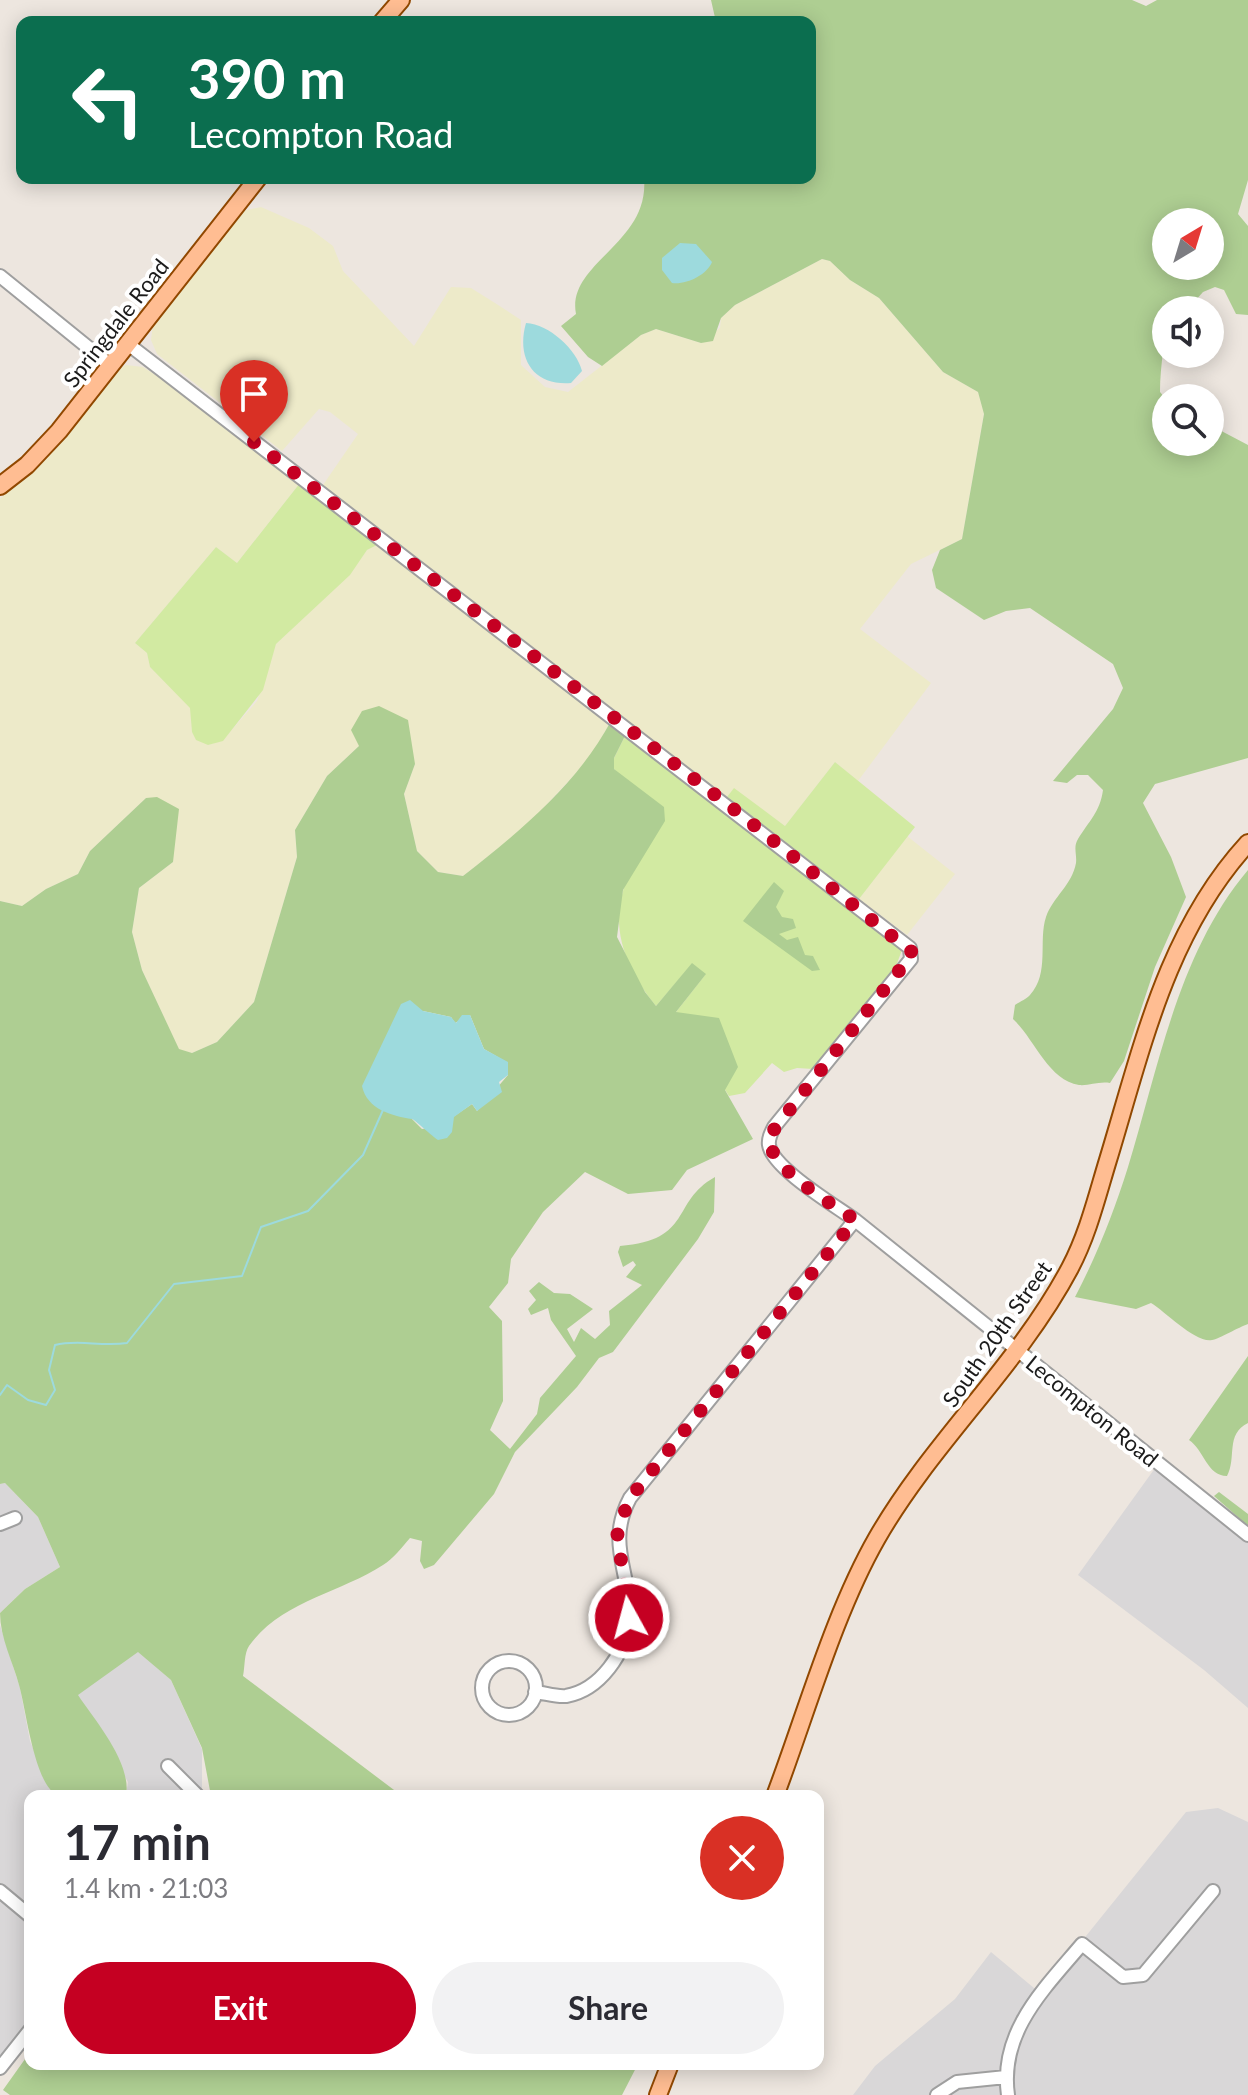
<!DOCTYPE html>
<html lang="en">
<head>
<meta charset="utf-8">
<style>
  body { margin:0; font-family:Lato,sans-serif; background:#f2f2f3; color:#2b2b33; height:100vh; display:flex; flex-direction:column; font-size:30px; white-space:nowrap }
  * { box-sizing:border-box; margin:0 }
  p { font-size:26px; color:#7c7c81 }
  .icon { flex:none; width:44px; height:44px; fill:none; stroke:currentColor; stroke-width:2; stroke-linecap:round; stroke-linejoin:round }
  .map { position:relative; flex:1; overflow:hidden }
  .sheet { position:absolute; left:24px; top:1790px; width:800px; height:280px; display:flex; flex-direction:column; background:#fff; border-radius:16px; box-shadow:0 4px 20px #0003 }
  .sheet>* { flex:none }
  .guide { position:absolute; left:16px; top:16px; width:800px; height:168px; border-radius:16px; box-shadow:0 4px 20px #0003; background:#0b6e4f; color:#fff; overflow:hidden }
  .needle { width:52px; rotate:38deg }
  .controls { position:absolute; left:1152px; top:208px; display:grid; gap:16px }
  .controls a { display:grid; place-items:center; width:72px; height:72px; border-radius:50%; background:#fff; box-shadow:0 4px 20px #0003; font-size:40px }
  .pin { position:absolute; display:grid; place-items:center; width:68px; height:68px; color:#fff; margin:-82px -34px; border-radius:50% 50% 50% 0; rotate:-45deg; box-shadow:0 0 8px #0007 }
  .pin .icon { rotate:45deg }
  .me { position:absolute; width:88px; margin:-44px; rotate:353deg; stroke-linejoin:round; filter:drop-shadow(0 0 6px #0008) }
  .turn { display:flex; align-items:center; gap:28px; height:168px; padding:0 40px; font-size:36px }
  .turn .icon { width:104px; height:104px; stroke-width:2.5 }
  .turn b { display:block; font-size:56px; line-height:68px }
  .round { display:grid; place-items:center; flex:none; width:84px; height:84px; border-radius:42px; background:#f2f2f3 }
  .head { display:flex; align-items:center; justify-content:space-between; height:136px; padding:0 40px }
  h1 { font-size:48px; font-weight:700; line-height:60px }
  .cta { display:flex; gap:16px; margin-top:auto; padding:16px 40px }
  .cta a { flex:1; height:92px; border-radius:48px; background:#c50022; color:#fff; font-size:32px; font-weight:700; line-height:92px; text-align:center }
  .cta a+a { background:#f2f2f3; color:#2b2b33 }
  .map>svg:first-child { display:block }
  .residential { fill:#d9d7d8 }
  .farmland { fill:#edeac9 }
  .grass { fill:#d2eaa2 }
  .forest { fill:#aece92; fill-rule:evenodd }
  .water { fill:#9ddadd }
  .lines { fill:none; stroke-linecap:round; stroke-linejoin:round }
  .stream { stroke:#9ddadd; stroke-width:2 }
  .minor-casing { stroke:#9f9f9f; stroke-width:16 }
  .major-casing { stroke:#914800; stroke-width:20 }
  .minor { stroke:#fff; stroke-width:12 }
  .major { stroke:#ffbd92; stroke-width:16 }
  .route { stroke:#c50022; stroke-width:14; stroke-dasharray:0 25.2 }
  .labels { text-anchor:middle; stroke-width:8; stroke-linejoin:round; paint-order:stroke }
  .street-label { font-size:22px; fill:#1b1b1b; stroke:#fff }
</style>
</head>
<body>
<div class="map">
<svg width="1248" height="2095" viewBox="0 0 1248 2095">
  <rect width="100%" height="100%" fill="#ede6df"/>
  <path class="residential" d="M1158 1464 1248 1535V1708L1204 1670 1078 1575Z
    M5 1483 38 1517 60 1567 25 1589 0 1613V1484Z
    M0 1625 20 1688 30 1741 50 1789 59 1796H30V2030L0 2068Z
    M138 1651 171 1680 202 1749V1796H126L128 1782 77 1695Z
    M1218 1808 1248 1822V2095H853L875 2066 955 1999 991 1952 1040 1993 1186 1812Z"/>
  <path class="farmland" d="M261 207 309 228 333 246 343 271 414 346 451 287 471 288 495 303 521 320V365L545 387 568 392 641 335 656 329 701 343 720 328 721 318 735 305 822 259 830 261 850 280 879 298 943 372 978 392 984 413 962 539 911 564 860 629 931 683 858 781 835 762 785 826 734 789 727 797 323 485 358 434 330 412 319 409 282 451 157 354 151 340 153 324 242 211Z
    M126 365 143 367 176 388 300 483 237 563 216 547 135 643 147 653 150 667 191 708 192 732 208 745 223 740 257 701 276 644 349 575 367 550 379 544 611 721 591 757 524 829 463 876 438 872 417 851 404 794 415 764 359 746 327 776 295 830 297 857 254 1002 217 1042 192 1053 179 1050 142 970 132 932 139 888 173 862 146 798 90 851 78 874 46 889 22 906 0 901V499L55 447 113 373Z
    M907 836 955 874 907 935 859 899Z"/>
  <path class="grass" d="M300 483 379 544 367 550 350 575 276 644 263 690 223 741 208 745 196 740 192 732 190 708 150 667 147 653 135 643 216 547 237 563Z
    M626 734 902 950 896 966 813 1069 797 1068 784 1072 772 1063 745 1093 729 1096 676 1012 705 975 692 964 656 1006C630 974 610 934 623 891 630 868 652 842 664 821L614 769V758Z
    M835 762 915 827 859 899 727 797 734 788 785 826Z"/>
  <path class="forest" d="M711 0H1132L1146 6 1157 0H1248V180L1238 214 1248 226V315L1236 314 1224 290 1215 287 1203 292 1187 310H1166C1166 339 1160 364 1160 392L1166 399V442H1210V425L1248 445V758L1155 784 1143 803 1171 857 1186 897 1155 967 1124 1061 1110 1083C1099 1081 1089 1086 1079 1085 1048 1080 1034 1038 1013 1019L1015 1005C1019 1002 1027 999 1030 995 1050 973 1038 941 1046 917 1053 897 1072 885 1076 863 1077 854 1073 847 1078 839 1089 821 1100 812 1103 790L1088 775H1077L1067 783 1053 781 1113 709 1123 688 1113 664 1030 608 1006 611 984 620 936 588 932 570 940 550 962 539 984 414 978 392 943 372 879 298 850 280 830 261 822 259 735 305 721 318 713 341 701 343 656 329 641 335 602 366 588 357 561 326 576 314C566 263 650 244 644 178H810V22H716ZM1166 222H1210V266H1166Z
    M379 706 408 720 415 764 404 794 417 851 438 872 463 876C520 831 576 786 611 721L626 734 614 758V769L664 807 665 821 623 890 617 937 645 992 656 1006 692 963 706 974 676 1012 719 1018 738 1067 725 1090 753 1139 687 1170 672 1190 628 1194 585 1172 543 1212 511 1259 508 1283 489 1307 502 1321 503 1401 490 1430 510 1449 537 1414 540 1398 576 1356 551 1320 548 1308 531 1315 528 1309 536 1300 529 1291 539 1282 554 1293 570 1294 593 1309 567 1329 574 1342 581 1328 595 1339 610 1325 609 1311 642 1285 626 1277 636 1265 633 1261 623 1267 618 1252 620 1246C694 1240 670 1202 715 1177L714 1212 698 1239 613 1352 599 1358 577 1387 515 1452 494 1494 434 1565 424 1569 420 1561 422 1541 410 1538C402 1547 393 1559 383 1565 340 1593 281 1601 249 1646 244 1653 245 1667 243 1676L402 1796H211L202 1748 171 1680 138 1652 78 1695C96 1722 132 1763 126 1796 107 1796 74 1802 57 1795 34 1784 26 1708 19 1685 13 1662 0 1638 0 1613L25 1589 60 1567 38 1517 5 1483 0 1484V901L22 906 46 889 78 874 90 851 146 798 157 797 179 809 173 862 139 888 132 932 142 970 179 1049 192 1053 217 1042 254 1002 297 857 295 830 327 776 359 746 351 730 362 711ZM423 1011 451 1017 455 1023 470 1015 484 1049 508 1063V1075L477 1111 472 1104 453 1117 451 1124 422 1129 412 1119Z
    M1248 870V1324C1239 1327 1219 1339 1212 1340 1195 1343 1166 1312 1151 1303L1136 1309 1075 1297C1097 1255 1114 1212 1128 1167 1159 1066 1178 953 1248 870Z
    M774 882 784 891 776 907 782 917 793 919 796 928 779 934 787 940 798 937 805 955 813 956 820 970 812 971 743 921Z
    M1248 1356V1423C1225 1434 1237 1458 1227 1476 1207 1476 1204 1450 1189 1440Z
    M1219 1492 1248 1514V1526L1214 1496Z
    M30 2052V2064H638L622 2095H10L3 2090Z"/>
  <path class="water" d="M680 243 696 244 712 262C707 275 686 285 672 283L662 270V258Z
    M526 323C549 324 577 350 582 371L571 383C533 386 516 358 526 323Z
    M410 1000 423 1011 451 1017 456 1023 462 1015H470L484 1049 508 1062V1075L499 1082 502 1092 477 1111 472 1104 454 1117 452 1132 447 1138 438 1140C433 1137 415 1120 412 1119 393 1116 367 1110 362 1086L401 1004Z"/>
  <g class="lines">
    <path class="stream" d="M0 1395 7 1385 28 1400 46 1405 55 1390 49 1370 55 1345C79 1339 101 1347 127 1343L174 1284 242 1276 261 1227 308 1211 363 1155 383 1110"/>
    <g class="minor-casing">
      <path id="minor" d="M0 276 111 366
        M128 344 910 948 911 959 774 1127C771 1133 768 1139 769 1145 772 1168 836 1206 855 1220L1248 1535
        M0 1524 15 1518
        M482 1688a27 27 0 1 1 54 0a27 27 0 1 1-54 0Z
        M535 1692C545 1693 556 1697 566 1696 600 1690 626 1653 629 1619 632 1573 605 1545 630 1498L855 1220
        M168 1766 198 1796
        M0 1891 30 1916
        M0 2068 30 2030
        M937 2095 957 2082 1006 2077
        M1008 2095C999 2032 1044 1989 1082 1944L1123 1977 1143 1975 1213 1891"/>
    </g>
    <g class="major-casing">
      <path id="major" d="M382 22 401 0
        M0 486 27 465 59 431 258 178
        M775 1796C806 1714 834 1613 877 1538 932 1442 1018 1366 1070 1268 1088 1234 1097 1196 1108 1160 1142 1048 1167 931 1248 843
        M658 2095 670 2064"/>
    </g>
    <use href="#minor" class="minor"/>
    <use href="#major" class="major"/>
  </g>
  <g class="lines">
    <path class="route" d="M254 442 740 814 913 953 769 1136C767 1168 830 1202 855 1220L630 1498 617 1531 629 1618"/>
  </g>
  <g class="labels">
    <g class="street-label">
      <text transform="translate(116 323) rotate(-52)" y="8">Springdale Road</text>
      <text transform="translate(997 1334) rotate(-55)" y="8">South 20th Street</text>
      <text transform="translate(1092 1411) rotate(39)" y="8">Lecompton Road</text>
    </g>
  </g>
</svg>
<div class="controls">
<a><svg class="needle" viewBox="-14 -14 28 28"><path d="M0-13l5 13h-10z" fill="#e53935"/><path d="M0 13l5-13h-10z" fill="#7c7c81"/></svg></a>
<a><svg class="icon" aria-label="sound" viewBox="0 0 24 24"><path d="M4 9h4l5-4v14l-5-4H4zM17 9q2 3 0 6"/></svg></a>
<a><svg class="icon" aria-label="search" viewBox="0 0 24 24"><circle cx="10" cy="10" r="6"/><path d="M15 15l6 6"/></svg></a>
</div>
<div class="pin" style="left:254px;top:442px;background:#d93025"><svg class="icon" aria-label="arrive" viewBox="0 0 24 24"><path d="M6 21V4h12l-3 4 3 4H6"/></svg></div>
<svg class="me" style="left:629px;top:1618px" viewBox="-20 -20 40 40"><circle r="17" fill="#c50022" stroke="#fff" stroke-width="3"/><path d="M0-11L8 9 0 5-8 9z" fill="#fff"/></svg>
<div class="guide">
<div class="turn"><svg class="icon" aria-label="left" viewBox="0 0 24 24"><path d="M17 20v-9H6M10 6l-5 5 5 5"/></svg><div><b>390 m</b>Lecompton Road</div></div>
</div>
<section class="sheet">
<div class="head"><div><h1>17 min</h1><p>1.4 km · 21:03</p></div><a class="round" style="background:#d93025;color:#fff"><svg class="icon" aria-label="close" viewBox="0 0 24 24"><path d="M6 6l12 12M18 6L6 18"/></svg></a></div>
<div class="cta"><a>Exit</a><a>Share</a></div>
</section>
</div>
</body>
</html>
